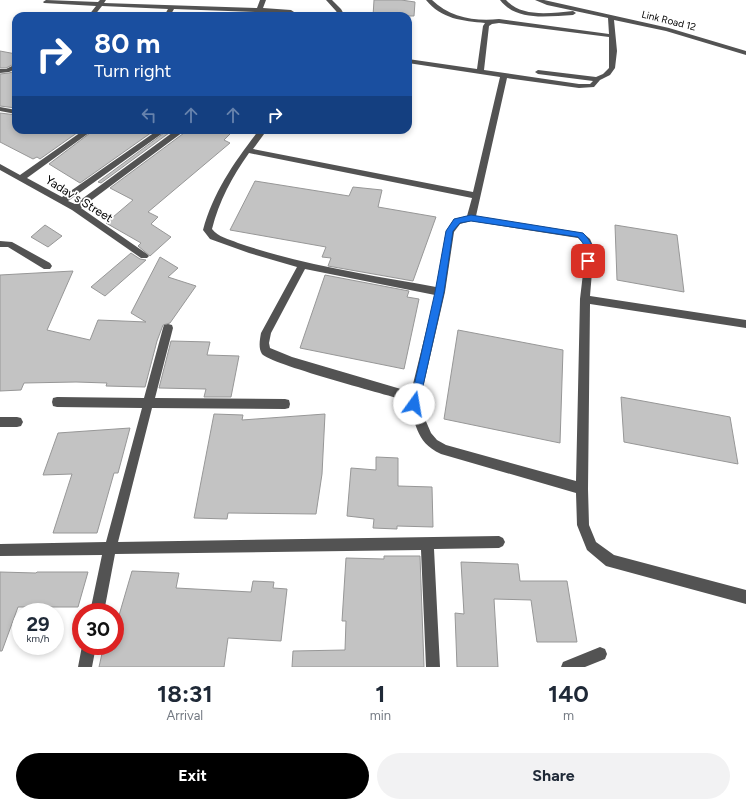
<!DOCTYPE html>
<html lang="en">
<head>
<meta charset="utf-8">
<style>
  body { margin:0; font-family:Figtree,sans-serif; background:#f2f2f3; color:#1f2937; height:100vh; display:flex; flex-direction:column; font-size:15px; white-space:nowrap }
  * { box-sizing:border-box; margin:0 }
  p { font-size:13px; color:#747a83 }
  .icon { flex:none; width:22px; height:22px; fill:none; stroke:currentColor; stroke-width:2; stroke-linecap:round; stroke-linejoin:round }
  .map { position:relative; height:667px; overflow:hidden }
  .side { display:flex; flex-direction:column; background:#fff; flex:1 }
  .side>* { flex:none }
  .top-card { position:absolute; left:12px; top:12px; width:400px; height:122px; border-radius:12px; box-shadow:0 2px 6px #0003; background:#1a4fa0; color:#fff; overflow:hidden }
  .speed { position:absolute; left:12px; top:603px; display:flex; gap:8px; font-size:20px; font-weight:700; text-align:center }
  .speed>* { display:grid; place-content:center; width:52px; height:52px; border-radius:50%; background:#fff; box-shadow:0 2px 6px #0003; line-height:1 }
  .speed small { font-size:10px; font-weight:400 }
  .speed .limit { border:6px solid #d22; background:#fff; color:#111 }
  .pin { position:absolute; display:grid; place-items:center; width:34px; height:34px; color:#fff; margin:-17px; border-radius:8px; box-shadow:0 2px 6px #0006 }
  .me { position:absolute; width:44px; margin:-22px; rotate:13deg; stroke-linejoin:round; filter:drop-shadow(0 0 3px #0008) }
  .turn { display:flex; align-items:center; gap:14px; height:84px; padding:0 16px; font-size:18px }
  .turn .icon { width:52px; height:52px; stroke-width:2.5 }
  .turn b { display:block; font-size:28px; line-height:34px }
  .lanes { display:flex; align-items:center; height:38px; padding:0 16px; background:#0003; justify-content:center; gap:20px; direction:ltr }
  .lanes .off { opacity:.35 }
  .eta { display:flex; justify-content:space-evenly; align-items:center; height:68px; text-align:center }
  .eta b { font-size:24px; font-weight:700; line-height:28px }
  .cta { display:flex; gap:8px; margin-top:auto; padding:8px 16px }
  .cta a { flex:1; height:46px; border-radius:24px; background:#000; color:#fff; font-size:16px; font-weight:700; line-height:46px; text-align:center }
  .cta a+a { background:#f2f2f3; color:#1f2937 }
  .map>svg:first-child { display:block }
  .building { fill:#c3c3c3; stroke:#979797 }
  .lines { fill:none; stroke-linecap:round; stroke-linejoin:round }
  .minor { fill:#535353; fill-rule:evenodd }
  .route { fill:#1a73e8; stroke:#114b97 }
  .labels { text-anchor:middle; stroke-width:3.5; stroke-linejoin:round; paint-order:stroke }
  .far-street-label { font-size:10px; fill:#000; stroke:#fff }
  .street-label { font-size:12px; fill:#000; stroke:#fff }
</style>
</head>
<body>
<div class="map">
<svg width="746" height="667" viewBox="0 0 746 667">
  <rect width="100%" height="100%" fill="#fff"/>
  <path class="building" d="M374 0H401L415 2 414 16H373Z
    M0 51 16 54V63L6 68H0Z
    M16 71V108L0 106V74L9 73Z
    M0 113 16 115V130H81L40 159 37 157 33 159 0 142Z
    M94 130H155L80 183 49 164Z
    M168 130H173L101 183 98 182Z
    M184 130H234L224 140 230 143 148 212 158 217 151 224 171 237 150 256 138 246 141 243 106 223 133 200 110 188 184 133Z
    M255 181 349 196 353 187 382 190 378 207 436 217 413 281 328 266 331 258 322 257 326 247 230 230Z
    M45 225 62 236 48 247 31 237Z
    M615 225 677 235 684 292 617 280Z
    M131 253 140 259 146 260 105 296 91 287Z
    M160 257 178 268 168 277 196 286 170 323 163 325 157 341 145 387 106 386 107 383 76 382 24 383 21 390 0 391V275L73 271 47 330 90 340 98 320 146 322 131 313Z
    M325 275 409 291 407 297 419 299 404 369 300 348Z
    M458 330 563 350 560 443 444 419Z
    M171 341 210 342 207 355 239 356 231 397H204L206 389 159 388Z
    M621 397 730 417 738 464 624 442Z
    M214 414 243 415 242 420 325 414 322 474 316 514 228 513 227 519 194 518Z
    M130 428 118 473H114L97 533H53L72 474 43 475 58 433Z
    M376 457 398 458V486L432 487 433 527 397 526V529L373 528 374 519 347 516 351 468 376 470Z
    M384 556H420L424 667H292L293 651 345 650 346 621H342L346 558 384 559Z
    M461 562 518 564 520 581H567L577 642H537L531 600 494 599 498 667H457L455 613 464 614Z
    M132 571 179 573 176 588 251 592 253 581 274 582 273 588 287 589 281 641 228 638 224 667H99L103 649H115V629Z
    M0 572 36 573 37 572H88L78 607H18L2 651H0Z"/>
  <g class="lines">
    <path class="minor" d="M46 0 98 2 100 0H106L104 3 257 8 260 0H266L263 8 291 10 294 12 291 14 261 12 259 16H253L255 12 174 9 170 16H164L168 9 102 6 94 16H88L96 6 44 3 43 2Z
      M326 0H332L341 9 345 16H339L336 11Z
      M426 0H432C449 17 476 22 499 19L609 34 608 18 547 5 535 0H544L669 28 746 51V55L666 31 614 20 617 51 615 68 610 75 600 80 594 87 579 88 507 78 476 216 583 233 590 239 594 248 590 296 746 320V328L590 304 588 489 589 525 596 542 614 555 746 590V604L606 566 587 550 577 525 576 493 441 454C413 441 419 422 404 400 384 394 270 364 262 354 258 348 260 339 261 333L297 267 249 253 210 239 203 230C213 192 235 161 259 130H267L253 149 473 192 500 77 408 63V59L477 69 483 26 485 23C463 21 441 19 426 0ZM499 23 609 37V68L603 74 596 77 538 70 535 72 538 74 593 81 590 84H579L484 70 489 26 492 24ZM249 153 472 198 467 216 454 219 446 231 436 287C370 275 302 265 238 243 229 239 218 237 212 229 219 201 232 177 249 153ZM471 221 578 238 583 243 586 248 580 299 576 481 446 445 437 440 431 433 419 405 445 292 454 232 460 224ZM305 269 435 295 411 392 292 357 270 348 269 343 271 333Z
      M500 0H506C522 18 551 13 573 11L576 13 573 15C548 16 517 22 500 0Z
      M16 64V69L9 72 0 73V69H6Z
      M0 107 16 110V114L0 111Z
      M84 130H93L27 178 62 197 158 130H167L68 201 75 204 176 130H182L183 132 81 208 147 254 149 256 147 258H141L72 210 0 170V164L20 175Z
      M0 241 12 242 50 263 52 266 50 269H44L8 247H0Z
      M168 324 172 325 173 328 155 398 285 399 289 400 290 404 289 408 285 409 152 408 118 542 499 536 503 538 505 542 503 546 499 548 434 549 440 667H426L421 550 115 554 104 612H90L102 555 0 556V544L106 542 142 408 57 407 53 406 52 402 53 398 57 397 144 398 163 328 164 325Z
      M0 417H17L21 418 23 422 21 426 17 427H0Z
      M82 646H96L92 667H78Z
      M600 647 605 649 607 654 605 659 585 667H561L563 662Z"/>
  </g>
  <path class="route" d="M471 215 583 233C592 242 596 251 591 263H586C581 251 590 250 578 237L471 221 460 223 453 231 444 292 419 404 418 408 414 409 411 408 410 404 435 292 446 231 454 219Z"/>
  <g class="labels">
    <g class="far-street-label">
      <text transform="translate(669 20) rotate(14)" y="4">Link Road 12</text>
    </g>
    <g class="street-label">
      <text transform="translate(79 199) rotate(32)" y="4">Yadav's Street</text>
    </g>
  </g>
</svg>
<div class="speed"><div>29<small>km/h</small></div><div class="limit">30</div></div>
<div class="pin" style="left:588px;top:261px;background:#d93025"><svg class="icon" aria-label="arrive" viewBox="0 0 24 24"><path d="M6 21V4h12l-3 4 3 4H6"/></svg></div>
<svg class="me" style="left:414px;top:404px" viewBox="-20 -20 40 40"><circle r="19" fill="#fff"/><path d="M0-13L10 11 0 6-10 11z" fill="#1a73e8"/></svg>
<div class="top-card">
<div class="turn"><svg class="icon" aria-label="right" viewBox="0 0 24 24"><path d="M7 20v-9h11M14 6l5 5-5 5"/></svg><div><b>80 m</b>Turn right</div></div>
<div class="lanes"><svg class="icon off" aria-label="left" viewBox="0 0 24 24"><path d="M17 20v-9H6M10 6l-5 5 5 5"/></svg><svg class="icon off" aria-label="ahead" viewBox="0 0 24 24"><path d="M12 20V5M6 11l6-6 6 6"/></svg><svg class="icon off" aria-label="ahead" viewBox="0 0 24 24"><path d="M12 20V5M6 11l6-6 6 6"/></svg><svg class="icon" aria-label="right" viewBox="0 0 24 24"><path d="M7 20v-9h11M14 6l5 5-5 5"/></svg></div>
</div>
</div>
<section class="side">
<div class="eta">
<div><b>18:31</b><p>Arrival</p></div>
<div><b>1</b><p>min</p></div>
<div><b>140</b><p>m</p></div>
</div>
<div class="cta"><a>Exit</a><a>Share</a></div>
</section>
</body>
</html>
